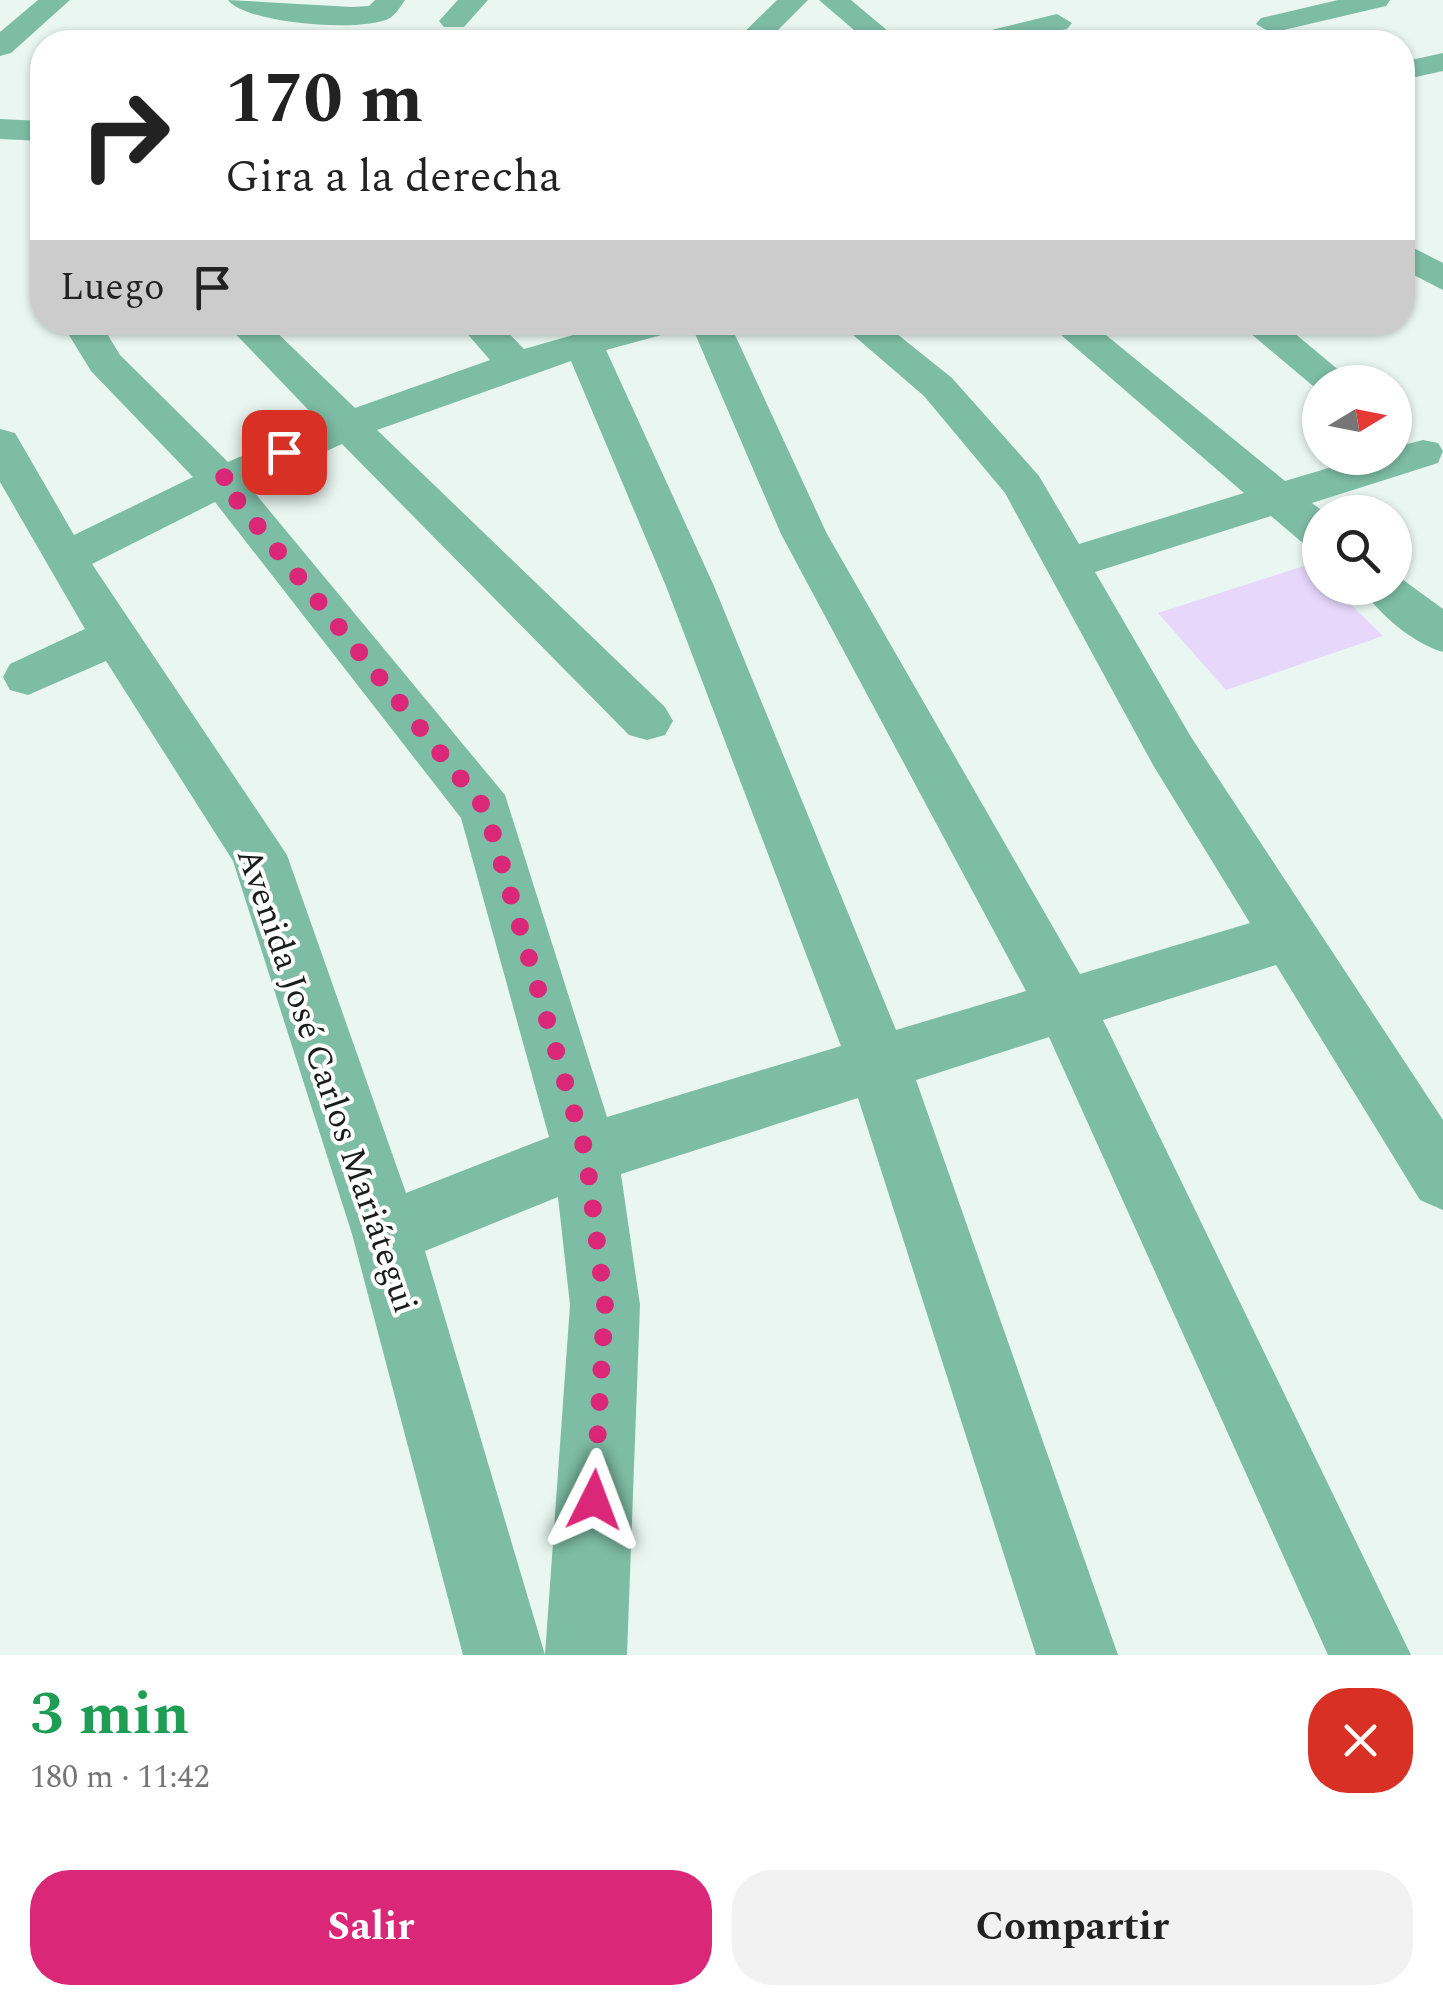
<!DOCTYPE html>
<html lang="es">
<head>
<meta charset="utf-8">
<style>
  body { margin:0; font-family:Spectral,serif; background:#f2f2f2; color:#222; height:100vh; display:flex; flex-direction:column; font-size:38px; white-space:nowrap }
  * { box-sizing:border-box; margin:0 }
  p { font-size:32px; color:#767676 }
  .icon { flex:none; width:55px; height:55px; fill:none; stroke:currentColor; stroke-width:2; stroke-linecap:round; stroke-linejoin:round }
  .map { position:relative; height:1655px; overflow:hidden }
  .panel { display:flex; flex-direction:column; background:#fff; flex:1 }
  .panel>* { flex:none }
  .top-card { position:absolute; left:30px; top:30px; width:1385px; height:305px; border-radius:40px; box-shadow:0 2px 8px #0004; background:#fff; color:#222; overflow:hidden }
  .needle { width:65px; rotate:80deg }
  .tools { position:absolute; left:1302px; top:365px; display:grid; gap:20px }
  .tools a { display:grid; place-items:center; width:110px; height:110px; border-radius:50%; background:#fff; box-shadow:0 2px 8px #0004; font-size:50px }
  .pin { position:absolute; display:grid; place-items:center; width:85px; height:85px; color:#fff; margin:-42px; border-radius:20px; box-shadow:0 5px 15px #0006 }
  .me { position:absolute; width:110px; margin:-55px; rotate:3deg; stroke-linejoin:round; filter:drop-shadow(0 0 8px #0008) }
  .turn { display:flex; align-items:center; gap:35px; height:210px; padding:0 30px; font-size:45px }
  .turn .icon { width:130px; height:130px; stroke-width:2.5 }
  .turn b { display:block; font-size:70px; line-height:85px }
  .then { display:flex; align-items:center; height:95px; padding:0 30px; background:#0003; gap:20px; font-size:38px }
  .round { display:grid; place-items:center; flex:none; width:105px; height:105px; border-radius:40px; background:#f2f2f2 }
  .overview { display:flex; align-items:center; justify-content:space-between; height:170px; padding:0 30px }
  h1 { font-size:60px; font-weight:700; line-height:75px; color:#1e9e55 }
  .primary-button { display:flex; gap:20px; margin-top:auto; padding:20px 30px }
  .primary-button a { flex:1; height:115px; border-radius:40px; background:#db2777; color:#fff; font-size:40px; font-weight:700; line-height:115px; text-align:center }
  .primary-button a+a { background:#f2f2f2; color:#222 }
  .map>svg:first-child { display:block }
  .green { fill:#e6d7fb }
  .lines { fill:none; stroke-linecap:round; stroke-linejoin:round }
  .minor { fill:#7ebda5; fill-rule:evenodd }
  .route { stroke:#db2777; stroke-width:18; stroke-dasharray:0 32.4 }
  .labels { text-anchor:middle; stroke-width:8; stroke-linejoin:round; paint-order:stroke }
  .street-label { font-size:35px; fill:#191d1b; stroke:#fff }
</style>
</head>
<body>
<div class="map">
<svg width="1443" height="1655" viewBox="0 0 1443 1655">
  <rect width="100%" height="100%" fill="#e9f6f1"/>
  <path class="green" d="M1310 564 1320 574V588H1334L1383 636 1226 690 1158 613Z"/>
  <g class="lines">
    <path class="minor" d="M38 0H70L11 53 0 56V32Z
      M228 0 352 7 369 6 375 0H405C401 6 396 14 390 18 363 33 246 24 228 0Z
      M458 0H488L464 27H444L439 21Z
      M777 0H808L766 42H734Z
      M819 0H851L901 42H868Z
      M1338 0H1390L1386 6 1271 33 1256 24 1261 18Z
      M1057 14 1072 23 1067 29 1013 42H963L967 36Z
      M1443 53V71L1402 80V62Z
      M0 119 42 121V141L0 139Z
      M1402 242 1443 263V290L1402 269Z
      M61 322H100L120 355 228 462 320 422 224 322H266L355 408 490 360 457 322H498L524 349 619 322H685L680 330 606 350 714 586 896 1030 1026 991 781 534 690 322H729L827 534 1080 974 1250 923 1153 765 1005 493 924 396 838 322H882L952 378 1039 476 1079 544 1244 493 1046 322H1090L1285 481 1362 458H1395V447L1423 440 1438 443 1443 451 1438 463 1312 503 1324 512H1320V548L1304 544 1271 516 1095 572 1191 737 1443 1120V1210L1420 1200 1276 965 1103 1020 1411 1655H1328L1049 1037 916 1080 1118 1655H1036L858 1098 621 1174 640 1305 627 1655H545L570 1305 558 1197 425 1251 545 1655H463L352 1234 233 861 106 661 28 695 10 690 3 677 10 664 85 629 0 482V429L15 433 74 535 193 477 91 371ZM571 361 666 586 841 1046 607 1117 505 795 249 486 342 444 629 735 647 740 665 735 673 721 665 707 377 430ZM215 502 461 818 549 1137 406 1193 287 855 92 564Z
      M1237 322H1281L1353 382H1320L1319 391Z
      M1395 574 1443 609V652C1414 644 1378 614 1362 588H1395Z"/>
  </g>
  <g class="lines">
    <path class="route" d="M284 452 220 479 486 810 586 1154 605 1305 594 1500"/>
  </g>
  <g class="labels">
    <g class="street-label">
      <text transform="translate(328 1080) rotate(71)" y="12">Avenida José Carlos Mariátegui</text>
    </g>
  </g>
</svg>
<div class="tools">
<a><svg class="needle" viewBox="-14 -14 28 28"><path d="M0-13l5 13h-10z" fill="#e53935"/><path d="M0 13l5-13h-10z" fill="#767676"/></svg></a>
<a><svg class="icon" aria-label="search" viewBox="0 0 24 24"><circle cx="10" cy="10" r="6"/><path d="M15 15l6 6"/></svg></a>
</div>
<div class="pin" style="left:284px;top:452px;background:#d93025"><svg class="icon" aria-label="arrive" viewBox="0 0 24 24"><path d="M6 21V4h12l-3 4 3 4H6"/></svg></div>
<svg class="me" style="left:594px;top:1500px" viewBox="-20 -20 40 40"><path d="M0-17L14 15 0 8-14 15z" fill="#db2777" stroke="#fff" stroke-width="4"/></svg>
<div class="top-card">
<div class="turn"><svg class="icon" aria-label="right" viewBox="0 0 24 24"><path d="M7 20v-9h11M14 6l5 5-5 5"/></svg><div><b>170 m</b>Gira a la derecha</div></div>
<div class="then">Luego<svg class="icon" aria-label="arrive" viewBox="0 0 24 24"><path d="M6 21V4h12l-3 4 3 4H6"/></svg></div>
</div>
</div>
<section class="panel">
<div class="overview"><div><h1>3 min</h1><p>180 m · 11:42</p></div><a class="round" style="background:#d93025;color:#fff"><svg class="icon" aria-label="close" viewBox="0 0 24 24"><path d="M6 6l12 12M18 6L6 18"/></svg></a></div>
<div class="primary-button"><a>Salir</a><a>Compartir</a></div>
</section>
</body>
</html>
